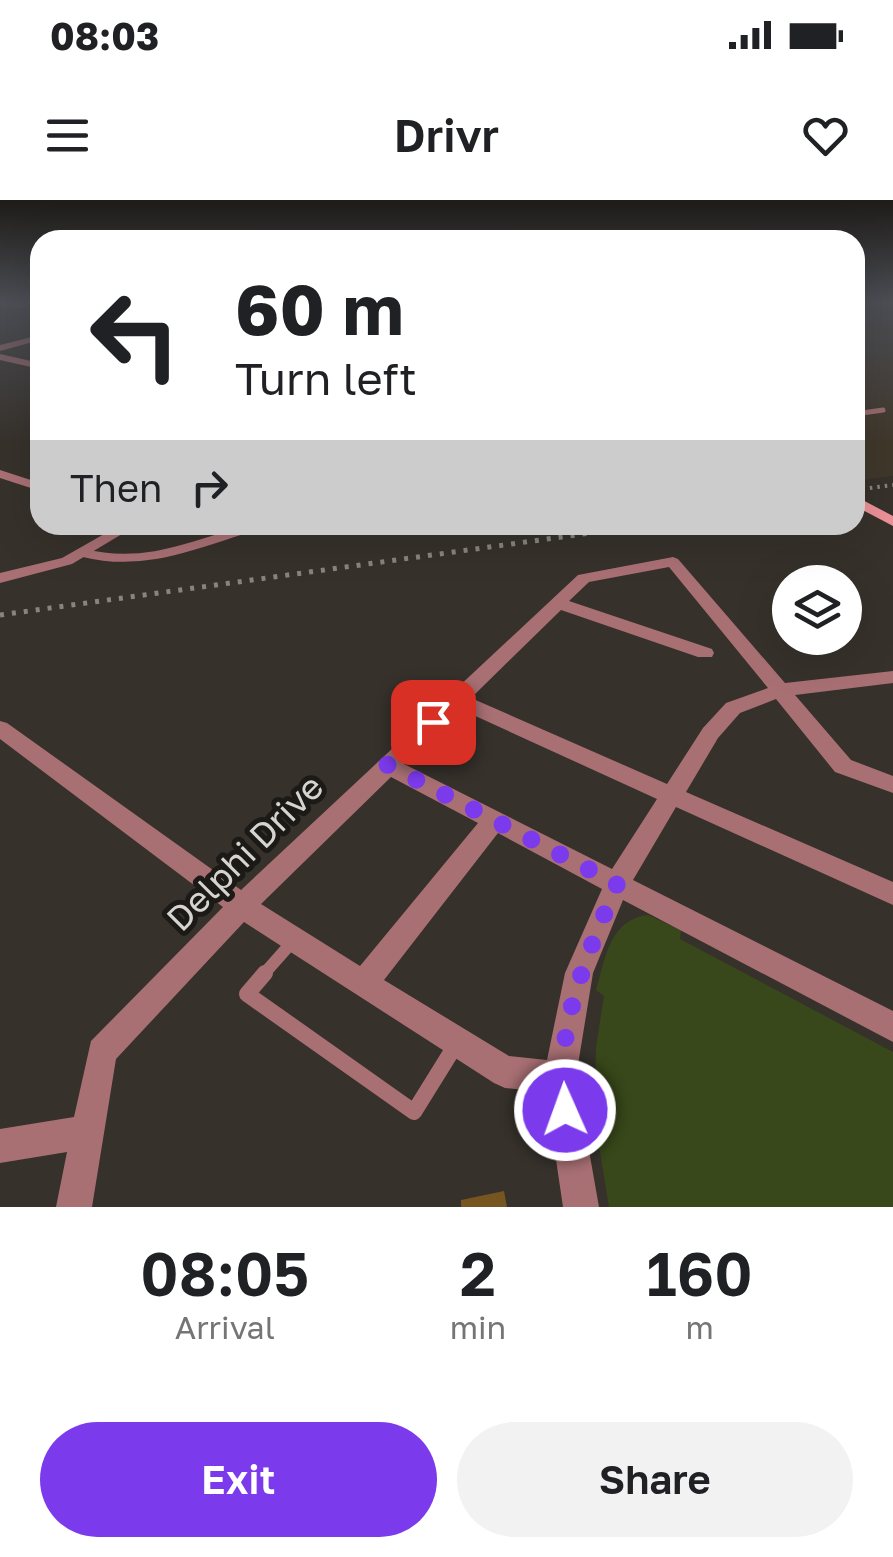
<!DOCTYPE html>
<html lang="en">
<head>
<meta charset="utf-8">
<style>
  body { margin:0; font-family:"Golos Text",sans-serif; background:#f2f2f2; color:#202124; height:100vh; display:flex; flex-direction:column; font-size:38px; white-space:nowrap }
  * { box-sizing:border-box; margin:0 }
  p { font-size:32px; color:#757577 }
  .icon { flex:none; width:55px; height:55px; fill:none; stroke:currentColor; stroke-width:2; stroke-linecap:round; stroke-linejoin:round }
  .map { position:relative; height:1007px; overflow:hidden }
  .details { display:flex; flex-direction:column; background:#fff; flex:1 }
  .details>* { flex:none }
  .top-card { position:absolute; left:30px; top:30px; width:835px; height:305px; border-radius:30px; box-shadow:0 10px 40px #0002; background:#fff; color:#202124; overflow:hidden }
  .tools { position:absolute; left:772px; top:365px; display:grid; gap:20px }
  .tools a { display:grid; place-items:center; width:90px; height:90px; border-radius:50%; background:#fff; box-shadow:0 10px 40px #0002; font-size:50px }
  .pin { position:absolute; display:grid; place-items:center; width:85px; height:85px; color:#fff; margin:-42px; border-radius:20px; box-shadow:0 5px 15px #0006 }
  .me { position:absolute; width:110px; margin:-55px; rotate:358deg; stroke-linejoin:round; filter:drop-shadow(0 0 8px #0008) }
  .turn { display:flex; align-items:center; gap:35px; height:210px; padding:0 40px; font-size:45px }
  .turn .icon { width:130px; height:130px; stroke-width:2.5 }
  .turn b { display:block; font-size:70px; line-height:85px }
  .then { display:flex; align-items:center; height:95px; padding:0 40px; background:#0003; gap:20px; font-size:38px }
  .eta { display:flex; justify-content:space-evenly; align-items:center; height:170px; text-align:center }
  .eta b { font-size:60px; font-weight:600; line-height:70px }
  .action { display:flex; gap:20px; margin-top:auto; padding:20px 40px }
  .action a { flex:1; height:115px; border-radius:60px; background:#7c3aed; color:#fff; font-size:40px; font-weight:600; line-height:115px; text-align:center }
  .action a+a { background:#f2f2f2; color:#202124 }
  .status { display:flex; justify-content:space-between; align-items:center; height:70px; padding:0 50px; background:#fff; direction:ltr }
  .status svg { height:28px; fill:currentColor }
  header { display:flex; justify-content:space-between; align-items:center; height:130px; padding:0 40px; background:#fff; font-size:45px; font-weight:600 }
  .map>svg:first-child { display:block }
  .built { fill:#40372b }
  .green { fill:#38481a }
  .building { fill:#775520 }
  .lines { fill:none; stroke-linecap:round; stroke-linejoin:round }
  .service-far5 { stroke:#a97074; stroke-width:4 }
  .service-far4 { stroke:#a97074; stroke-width:5 }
  .service-far3 { stroke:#a97074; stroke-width:6 }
  .service-far2 { stroke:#a97074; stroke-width:8 }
  .service-far1 { stroke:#a97074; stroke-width:12 }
  .service { stroke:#a97074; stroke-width:16 }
  .minor { fill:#a97074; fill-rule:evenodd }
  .secondary { fill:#ec9198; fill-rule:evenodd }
  .rail-far1 { stroke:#88847f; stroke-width:4; stroke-dasharray:2.5 5; stroke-linecap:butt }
  .rail { stroke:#88847f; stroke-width:5; stroke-dasharray:4 8; stroke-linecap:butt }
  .route { stroke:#7c3aed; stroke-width:18; stroke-dasharray:0 32.4 }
  .labels { text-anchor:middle; stroke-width:10; stroke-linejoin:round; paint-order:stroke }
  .near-street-label { font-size:35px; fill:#d7d4d0; stroke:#1c1a17 }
</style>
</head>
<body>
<div class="status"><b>08:03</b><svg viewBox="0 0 49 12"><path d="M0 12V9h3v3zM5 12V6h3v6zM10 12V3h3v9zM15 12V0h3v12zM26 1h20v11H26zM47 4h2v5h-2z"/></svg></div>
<header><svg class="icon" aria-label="menu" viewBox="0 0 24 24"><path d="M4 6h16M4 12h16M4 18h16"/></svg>Drivr<svg class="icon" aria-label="heart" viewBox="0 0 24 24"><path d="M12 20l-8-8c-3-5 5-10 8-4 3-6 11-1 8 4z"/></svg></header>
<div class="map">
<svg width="893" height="1007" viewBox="0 0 893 1007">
  <rect width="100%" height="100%" fill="#36312b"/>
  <path class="built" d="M855 102H893V276L859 280 855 278Z"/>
  <path class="green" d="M648 715 681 730 680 739 893 852V1007H609L594 916 596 847 604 796 596 790C606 757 609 720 648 715Z"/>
  <path class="building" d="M504 991 507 1007H461V1000Z"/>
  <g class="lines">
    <path class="service-far5" d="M0 103 20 106 35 102"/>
    <path class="service-far4" d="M855 214 883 210"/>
    <path class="service-far3" d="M252 327 260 325"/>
    <path class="service-far2" d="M84 353C148 369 200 342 260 325"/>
    <path class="service-far1" d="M263 775 294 740"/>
    <path class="service" d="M265 773 247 794 414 912 455 846"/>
    <path class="minor" d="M40 135V140L0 151V145Z
      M0 154 40 163V169L0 160Z
      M0 270 40 283V291L0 278Z
      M120 325H137L72 364 0 383V373L62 358Z
      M673 357 678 359 785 483 893 471V483L795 495 851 560 893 576V593L835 572 776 499 740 513 718 538 686 592 893 682V705L676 607 633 680 893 811V842L623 700 593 773 576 877 599 1007H563L546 892 505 888 494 883 244 722 116 859 92 1007H56L67 952 0 963V929L74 917 91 841 223 707 0 539V521L7 523 241 690 578 375ZM669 367 768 488 726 503 703 528 667 584 471 498 561 410 698 457H712L714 453 712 449 569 401 589 382ZM460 509 657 599 612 669 404 564ZM391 577 478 623 360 766 261 704ZM498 633 602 689 565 773 547 860 509 856 384 780Z"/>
    <path class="secondary" d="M855 296 893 316V326L855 306Z"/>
    <path class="rail-far1" d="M855 290 893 285
      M632 327 648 325"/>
    <path class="rail" d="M0 415 648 325"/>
  </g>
  <linearGradient id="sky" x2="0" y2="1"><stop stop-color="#1e1b18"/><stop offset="0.42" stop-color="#4c4e55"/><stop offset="1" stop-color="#4c4e55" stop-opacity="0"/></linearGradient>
  <rect width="893" height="243" fill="url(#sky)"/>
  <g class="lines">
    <path class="route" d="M433 522 386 564 617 684C587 755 553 831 565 910"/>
  </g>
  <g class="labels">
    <g class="near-street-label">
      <text transform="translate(245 653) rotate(-45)" y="12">Delphi Drive</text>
    </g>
  </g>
</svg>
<div class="tools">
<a><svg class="icon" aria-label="layers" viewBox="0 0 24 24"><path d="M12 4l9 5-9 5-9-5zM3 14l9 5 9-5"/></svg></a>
</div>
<div class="pin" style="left:433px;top:522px;background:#d93025"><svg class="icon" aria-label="arrive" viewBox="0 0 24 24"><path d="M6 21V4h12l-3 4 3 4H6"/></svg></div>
<svg class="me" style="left:565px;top:910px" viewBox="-20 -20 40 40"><circle r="17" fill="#7c3aed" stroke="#fff" stroke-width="3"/><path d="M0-11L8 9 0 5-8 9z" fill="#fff"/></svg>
<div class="top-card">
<div class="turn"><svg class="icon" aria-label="left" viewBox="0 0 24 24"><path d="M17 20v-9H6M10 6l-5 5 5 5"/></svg><div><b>60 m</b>Turn left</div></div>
<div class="then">Then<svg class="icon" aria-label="right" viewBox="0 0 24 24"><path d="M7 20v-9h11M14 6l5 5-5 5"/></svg></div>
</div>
</div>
<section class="details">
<div class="eta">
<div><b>08:05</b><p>Arrival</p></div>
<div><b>2</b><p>min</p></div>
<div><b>160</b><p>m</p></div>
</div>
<div class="action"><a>Exit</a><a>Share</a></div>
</section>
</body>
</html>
